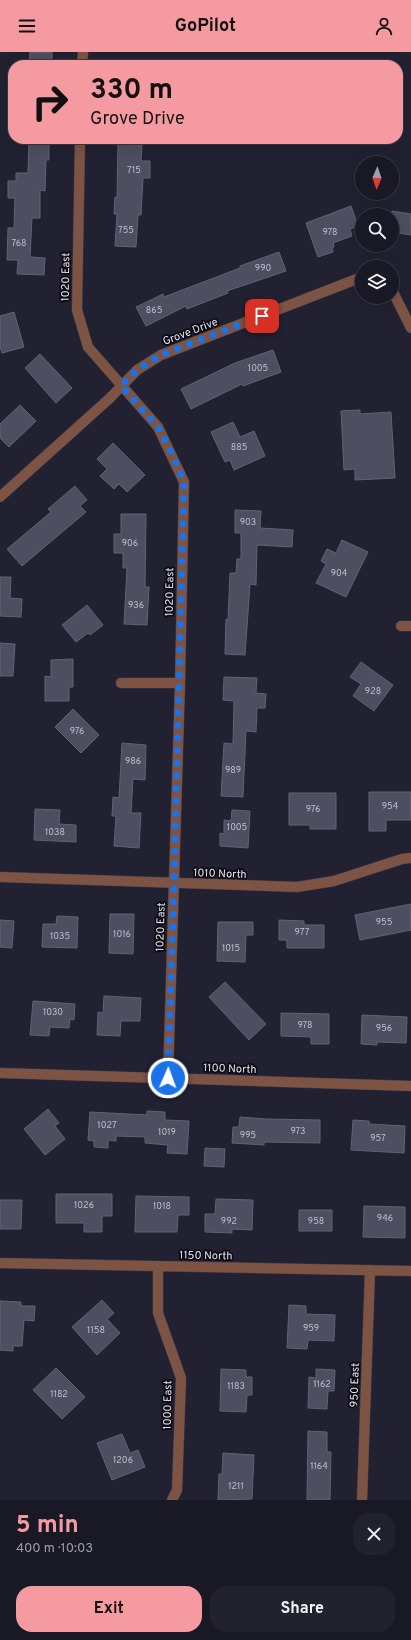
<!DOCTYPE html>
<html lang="en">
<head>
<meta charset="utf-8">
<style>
  body { margin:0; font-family:Overpass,sans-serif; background:#22222e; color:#f1f3f6; height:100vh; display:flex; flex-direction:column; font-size:15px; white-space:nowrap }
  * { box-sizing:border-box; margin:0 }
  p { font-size:13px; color:#9fa0a7 }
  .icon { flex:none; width:22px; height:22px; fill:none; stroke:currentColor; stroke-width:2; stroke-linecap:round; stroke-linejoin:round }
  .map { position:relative; height:1448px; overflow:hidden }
  .panel { display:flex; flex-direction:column; background:#191926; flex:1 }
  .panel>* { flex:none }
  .banner { position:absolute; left:8px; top:8px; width:395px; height:84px; border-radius:16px; box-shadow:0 4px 16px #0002,0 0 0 1px #373843; background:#f49aa0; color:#111; overflow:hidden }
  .needle { width:26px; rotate:182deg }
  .controls { position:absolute; left:355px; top:104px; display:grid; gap:8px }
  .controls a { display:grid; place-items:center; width:44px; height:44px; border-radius:50%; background:#191926; box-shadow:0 4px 16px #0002,0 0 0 1px #373843; font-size:20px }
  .pin { position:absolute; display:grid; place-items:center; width:34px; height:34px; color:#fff; margin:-17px; border-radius:8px; box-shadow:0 2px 6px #0006 }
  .me { position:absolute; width:44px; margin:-22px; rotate:2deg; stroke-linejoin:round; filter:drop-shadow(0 0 3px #0008) }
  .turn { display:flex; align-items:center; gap:14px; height:84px; padding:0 16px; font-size:18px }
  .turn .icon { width:52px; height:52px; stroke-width:2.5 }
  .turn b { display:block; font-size:28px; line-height:34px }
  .round { display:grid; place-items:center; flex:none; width:42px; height:42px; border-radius:16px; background:#22222e }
  .overview { display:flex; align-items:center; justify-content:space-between; height:68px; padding:0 16px }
  h1 { font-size:24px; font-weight:700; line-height:30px; color:#f49aa0 }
  .cta { display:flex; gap:8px; margin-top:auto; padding:8px 16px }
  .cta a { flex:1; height:46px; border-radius:16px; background:#f49aa0; color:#111; font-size:16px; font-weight:700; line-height:46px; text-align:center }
  .cta a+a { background:#22222e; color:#f1f3f6 }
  header { display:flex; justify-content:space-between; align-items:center; height:52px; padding:0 16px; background:#f49aa0; color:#111; font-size:18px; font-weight:700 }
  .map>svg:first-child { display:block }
  .building { fill:#4e4e61; stroke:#626276 }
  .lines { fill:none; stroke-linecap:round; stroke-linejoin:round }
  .minor-casing { stroke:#3c3c4d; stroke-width:11 }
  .minor { stroke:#7d5344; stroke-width:10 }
  .route { stroke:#1a73e8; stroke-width:7; stroke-dasharray:0 12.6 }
  .labels { text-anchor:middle; stroke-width:3.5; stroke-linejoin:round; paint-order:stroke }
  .number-label { font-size:9px; fill:#bebecc }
  .street-label { font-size:11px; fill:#e4e4f0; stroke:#0c0b13 }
</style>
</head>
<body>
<header><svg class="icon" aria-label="menu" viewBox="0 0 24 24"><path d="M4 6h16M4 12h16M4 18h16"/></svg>GoPilot<svg class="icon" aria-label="person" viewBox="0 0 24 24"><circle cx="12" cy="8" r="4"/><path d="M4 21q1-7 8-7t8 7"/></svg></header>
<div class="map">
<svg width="411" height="1448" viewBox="0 0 411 1448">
  <rect width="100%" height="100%" fill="#212132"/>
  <path class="building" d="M30 0H52V13H29Z
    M29 87H49V108H46L45 139 40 138V166H32L30 205 45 206 44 223 17 222 18 208H7L8 176H14L15 146H8V129H16V121H28Z
    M118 92 142 93 141 109H150V126H143L141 163H138L136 195 115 194 117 162H114L115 145 117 146Z
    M351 154 358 174 350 177 352 184 333 191 334 195 332 196 333 200 318 205 306 171Z
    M392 159 411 162V183L392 180Z
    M279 200 286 219 227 239 228 241 187 257 186 254 146 274 136 255 163 242 164 245 240 216V214Z
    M14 260 24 295 2 301 0 294V264Z
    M273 298 281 320 243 334 242 332 191 357 181 337 235 311Z
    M40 302 72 336 56 351 25 316Z
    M20 353 36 369 9 395 0 386V372Z
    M360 358V362L391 360 395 426 355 428V417L344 418 341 359Z
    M233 370 240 385 254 379 265 404 234 418 230 408 225 410 211 380Z
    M113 391 145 423 127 440 119 432 114 437 100 424 107 417 97 407Z
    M75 434 87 448 80 454 86 460 22 514 7 497 51 460 48 457Z
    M235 458 261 459 260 476 293 478 292 495 257 493 256 533 250 532 245 603 225 602 226 567 228 568 230 521H236L237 507H241V481H235Z
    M121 462H146L145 535H149L147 573 124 572 127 516H123V501H114V482H121Z
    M342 488 368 500 346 545 316 531 326 512 321 509 327 497 336 501Z
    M0 525H11L10 546 22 547 21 565 0 564Z
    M87 553 103 573 90 583 88 581 76 590 62 573Z
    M0 591 15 592 13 624H0Z
    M73 607V635H69V649H45V624L51 625V608Z
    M361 610 393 633 374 659 353 644 361 632 350 625Z
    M224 625 257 626 256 641 266 642 265 656H257L256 680 246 679 243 745 221 744 224 691 233 692 234 649 223 648Z
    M73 657 99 683 81 701 55 675Z
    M122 691 146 693 145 728 133 727 131 761H141L139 796 114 794 116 764H112L113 745 119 746Z
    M369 740H411V768H386V779H369Z
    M289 741H336V777H310V773H289Z
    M35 757 60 758 59 772 76 773V790L34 788Z
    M232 758 250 759 248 796 220 794V781L224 782V768L231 769Z
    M411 852V878L360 888 355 863Z
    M110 862H134L133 902 109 901Z
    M57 864 78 865 77 896 42 895 43 872H56Z
    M0 868 14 869 12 896 0 895Z
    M279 868 304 869V873H324V896H287V888H279Z
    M218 870H253V883H246L245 910 217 909Z
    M225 930 266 972 249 988 209 945Z
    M104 944 141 946 140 969H121L120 984 97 983 98 960 103 961Z
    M33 949 75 952 74 968 70 967 69 976 50 975 49 984 30 983Z
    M281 961 329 962V992H311V985L281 984Z
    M362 963 407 965 406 991 377 990V993L361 992Z
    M48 1057 59 1071 55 1074 65 1087 45 1103 24 1077Z
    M147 1059 165 1060V1068L189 1069 187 1102 167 1101 168 1093 145 1091V1085L116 1084V1089L108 1088V1096L94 1095V1089L88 1088 90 1060 147 1063Z
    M240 1065 266 1067 320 1068V1091L264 1090V1093L232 1091 233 1075H239Z
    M353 1068 369 1069V1072L405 1074 404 1101 351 1098Z
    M205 1096 225 1097 224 1115 204 1114Z
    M56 1142H112V1164H102V1180H84V1171H56Z
    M136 1144 189 1145V1163H178L177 1180H135Z
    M216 1147 253 1148 252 1178 232 1177V1181L205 1180V1162H215Z
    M0 1148H22L21 1177H0Z
    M364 1154 405 1155V1186L363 1185Z
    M299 1158H332V1179H299Z
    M102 1248 114 1261 107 1267 120 1281 97 1303 72 1275Z
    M0 1249 21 1250V1254H35L34 1269 24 1268 22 1294H13V1299L0 1298Z
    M289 1253 306 1254V1262L335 1263 334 1289 308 1288 307 1297 287 1296Z
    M56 1316 85 1345 62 1367 33 1338Z
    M221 1317 246 1318V1325H252V1343H247L246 1360 220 1359Z
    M316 1317 335 1318 334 1339H328L327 1357 308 1356 309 1325 316 1326Z
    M308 1379 327 1380V1400H331L330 1448H307Z
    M122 1382 130 1401 138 1398 145 1415 112 1428 97 1391Z
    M223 1401 254 1403 252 1447 218 1448 219 1422H222Z"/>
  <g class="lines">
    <g class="minor-casing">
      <path id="minor" d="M82 13 83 0
        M80 87 77 258 88 295 158 375 184 430 180 631 168 1026
        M392 238 411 276
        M0 445 110 346 137 318 161 303 362 225
        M401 574H411
        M121 631H180
        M0 825 297 835 334 829 402 807 411 806
        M0 1021 411 1034
        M0 1211 411 1219
        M158 1214V1261L181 1326 177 1438 172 1448
        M362 1448 370 1218"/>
    </g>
    <use href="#minor" class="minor"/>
  </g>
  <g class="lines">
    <path class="route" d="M168 1026 174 831 184 430 171 400 158 375 121 334 137 318 161 303 262 264"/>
  </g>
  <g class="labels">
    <g class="number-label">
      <text x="134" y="121">715</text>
      <text x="126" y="181">755</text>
      <text x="330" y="183">978</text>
      <text x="19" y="194">768</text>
      <text x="263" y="219">990</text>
      <text x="154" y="261">865</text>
      <text x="258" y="319">1005</text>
      <text x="239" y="398">885</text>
      <text x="248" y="473">903</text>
      <text x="130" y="494">906</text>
      <text x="339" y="524">904</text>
      <text x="136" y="556">936</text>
      <text x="373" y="642">928</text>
      <text x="77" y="682">976</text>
      <text x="133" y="712">986</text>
      <text x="233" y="721">989</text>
      <text x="390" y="757">954</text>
      <text x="313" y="760">976</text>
      <text x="237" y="778">1005</text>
      <text x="55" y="783">1038</text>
      <text x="384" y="873">955</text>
      <text x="302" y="883">977</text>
      <text x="122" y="885">1016</text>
      <text x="60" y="887">1035</text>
      <text x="231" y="899">1015</text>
      <text x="53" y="963">1030</text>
      <text x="305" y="976">978</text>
      <text x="384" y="979">956</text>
      <text x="107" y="1076">1027</text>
      <text x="298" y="1082">973</text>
      <text x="167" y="1083">1019</text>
      <text x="248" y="1086">995</text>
      <text x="378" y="1089">957</text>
      <text x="84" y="1156">1026</text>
      <text x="162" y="1157">1018</text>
      <text x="385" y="1169">946</text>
      <text x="229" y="1172">992</text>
      <text x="316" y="1172">958</text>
      <text x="311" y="1279">959</text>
      <text x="96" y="1281">1158</text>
      <text x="322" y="1335">1162</text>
      <text x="236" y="1337">1183</text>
      <text x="59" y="1345">1182</text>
      <text x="123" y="1411">1206</text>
      <text x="319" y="1417">1164</text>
      <text x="236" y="1437">1211</text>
    </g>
    <g class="street-label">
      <text transform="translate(65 225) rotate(-89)" y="4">1020 East</text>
      <text transform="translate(190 279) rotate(-21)" y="4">Grove Drive</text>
      <text transform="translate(169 540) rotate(-89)" y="4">1020 East</text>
      <text transform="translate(220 821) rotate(2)" y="4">1010 North</text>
      <text transform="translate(160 875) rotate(-88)" y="4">1020 East</text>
      <text transform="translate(230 1016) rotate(2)" y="4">1100 North</text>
      <text transform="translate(206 1203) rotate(1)" y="4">1150 North</text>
      <text transform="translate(354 1333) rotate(-88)" y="4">950 East</text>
      <text transform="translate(167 1353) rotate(-89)" y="4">1000 East</text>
    </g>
  </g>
</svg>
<div class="controls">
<a><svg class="needle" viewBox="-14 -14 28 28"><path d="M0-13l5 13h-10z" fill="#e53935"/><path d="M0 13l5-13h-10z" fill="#9fa0a7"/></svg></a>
<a><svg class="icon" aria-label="search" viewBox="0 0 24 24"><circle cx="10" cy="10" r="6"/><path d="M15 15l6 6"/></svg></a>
<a><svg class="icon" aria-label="layers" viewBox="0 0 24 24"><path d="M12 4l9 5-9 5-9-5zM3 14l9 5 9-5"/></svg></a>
</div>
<div class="pin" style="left:262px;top:264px;background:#d93025"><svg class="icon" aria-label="arrive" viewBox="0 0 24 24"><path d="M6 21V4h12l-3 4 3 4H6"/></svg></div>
<svg class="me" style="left:168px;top:1026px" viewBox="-20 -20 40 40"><circle r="17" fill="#1a73e8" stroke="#fff" stroke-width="3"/><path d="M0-11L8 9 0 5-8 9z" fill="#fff"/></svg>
<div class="banner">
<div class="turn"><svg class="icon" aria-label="right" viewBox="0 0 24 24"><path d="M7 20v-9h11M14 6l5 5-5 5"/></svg><div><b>330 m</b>Grove Drive</div></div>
</div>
</div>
<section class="panel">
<div class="overview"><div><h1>5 min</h1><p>400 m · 10:03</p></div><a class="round"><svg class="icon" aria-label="close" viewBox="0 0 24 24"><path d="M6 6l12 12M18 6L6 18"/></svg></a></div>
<div class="cta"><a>Exit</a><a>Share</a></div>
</section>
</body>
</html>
